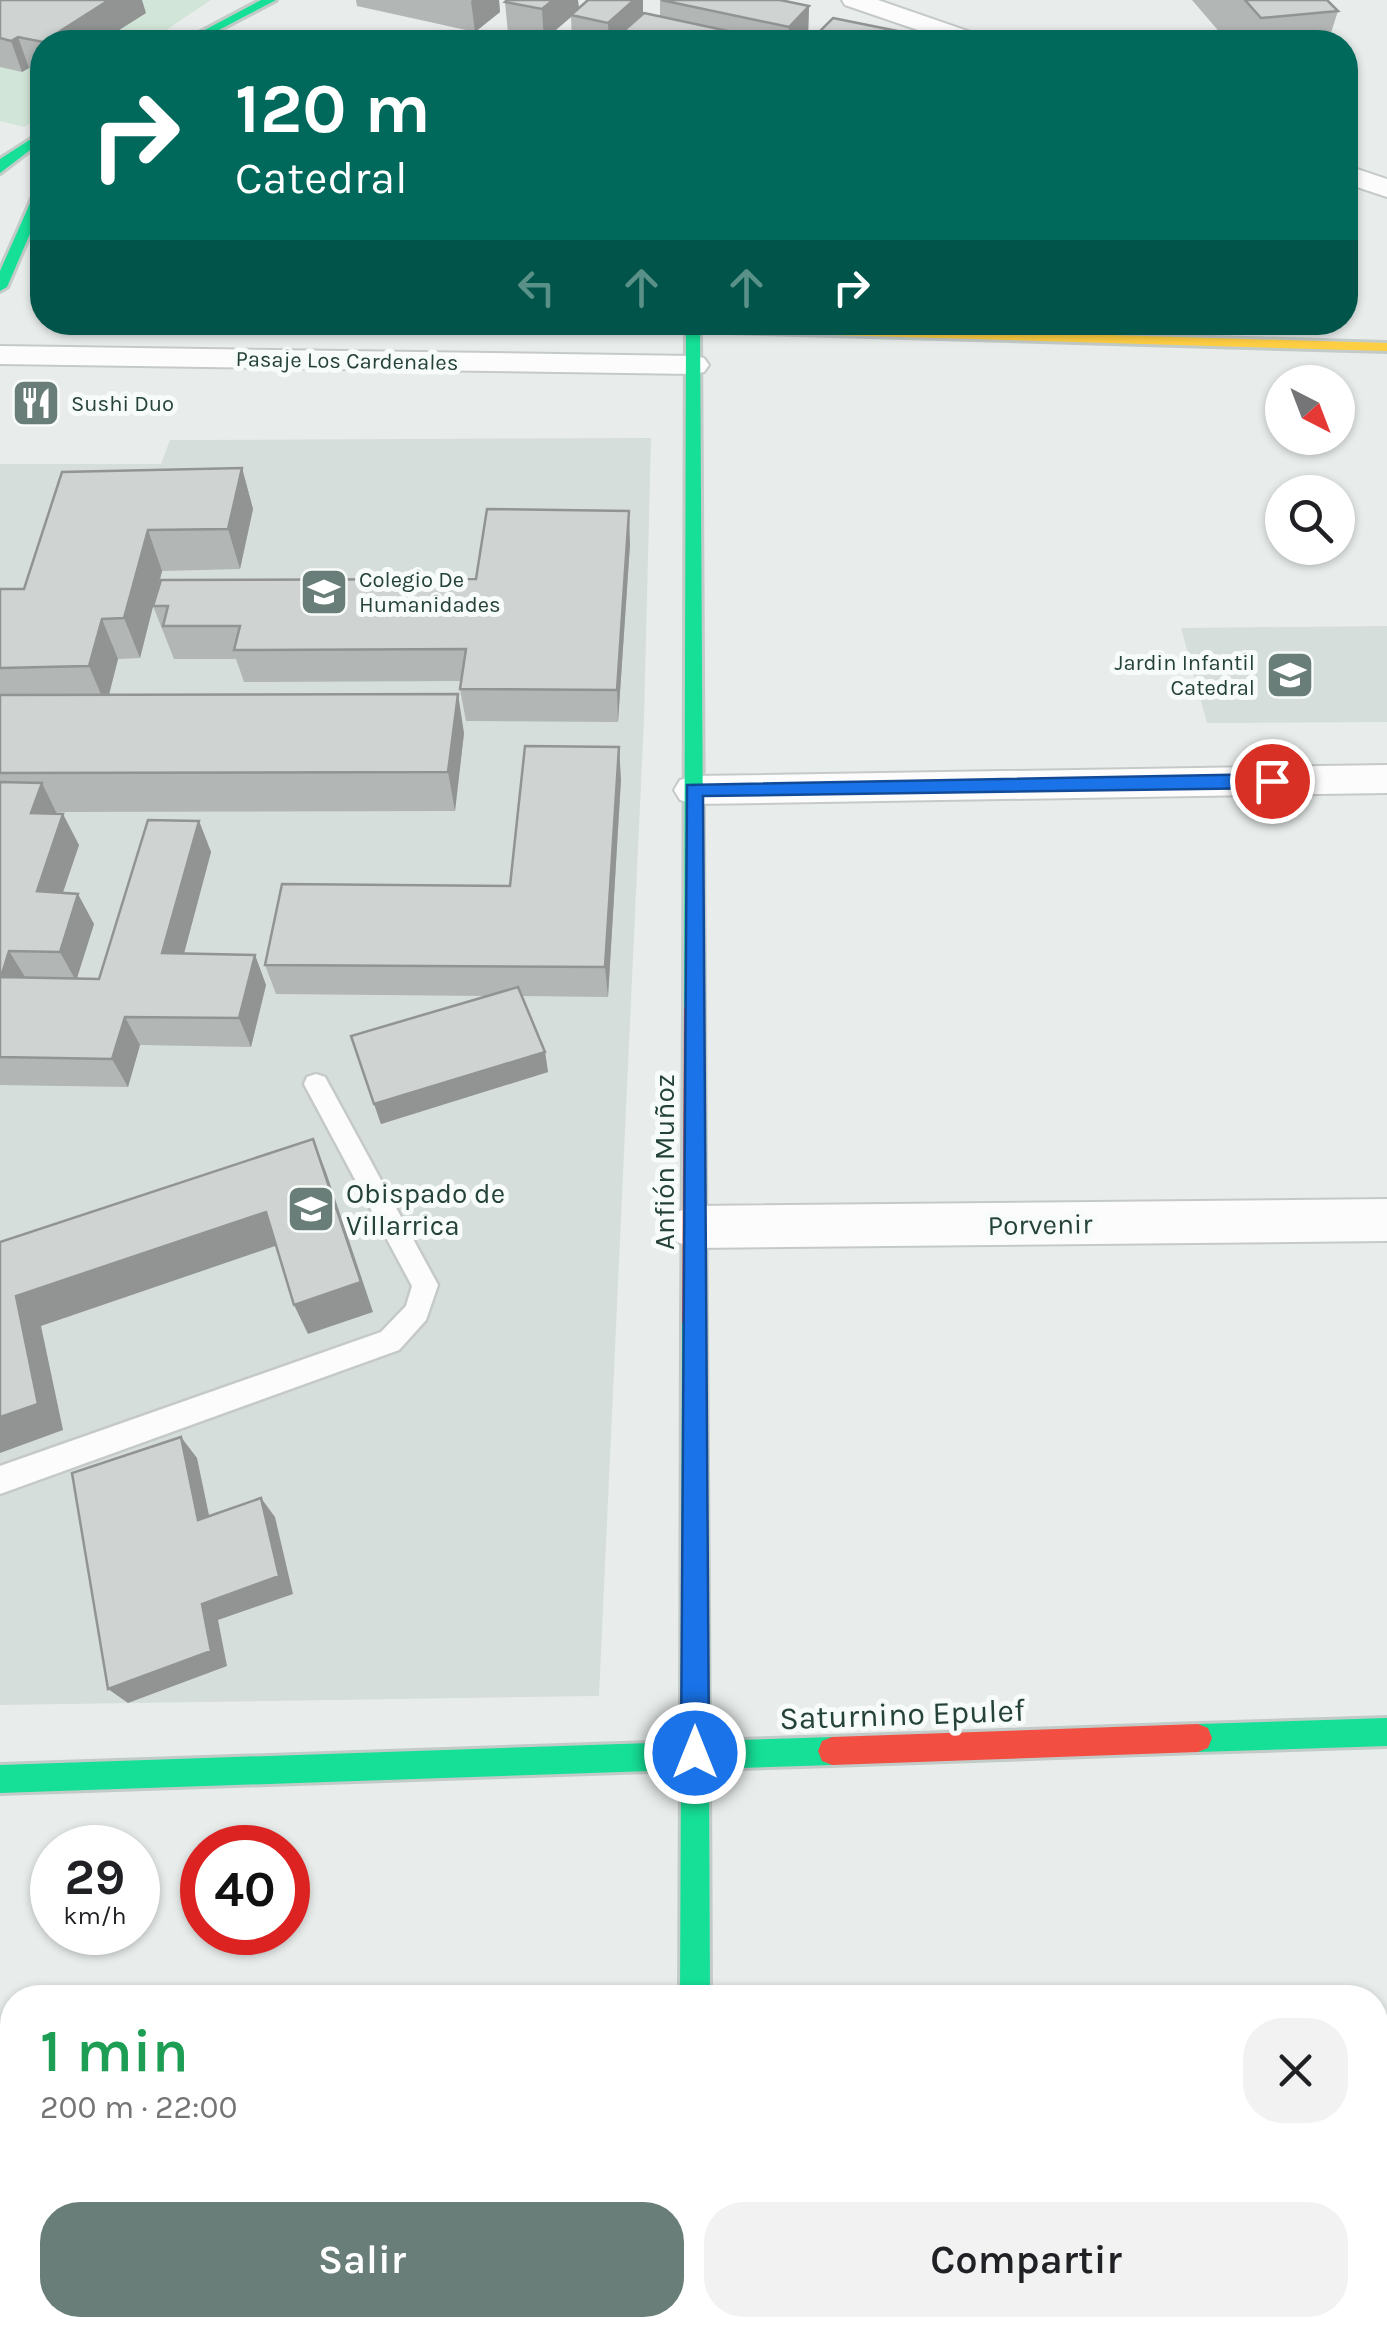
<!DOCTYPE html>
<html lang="es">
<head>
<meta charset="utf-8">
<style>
  body { margin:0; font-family:Karla,sans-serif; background:#f2f2f2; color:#202124; height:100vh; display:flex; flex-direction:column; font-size:38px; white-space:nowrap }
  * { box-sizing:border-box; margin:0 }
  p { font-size:32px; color:#757577 }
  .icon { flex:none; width:55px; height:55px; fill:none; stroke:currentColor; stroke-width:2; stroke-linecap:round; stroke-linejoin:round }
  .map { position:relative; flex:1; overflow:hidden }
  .details { position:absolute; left:0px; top:1985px; width:1388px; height:352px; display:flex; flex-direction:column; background:#fff; border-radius:40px 40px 0 0; box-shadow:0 2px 8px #0004 }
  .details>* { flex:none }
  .banner { position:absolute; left:30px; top:30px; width:1328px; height:305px; border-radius:40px; box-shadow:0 2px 8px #0004; background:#00695c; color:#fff; overflow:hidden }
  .needle { width:65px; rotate:138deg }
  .controls { position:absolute; left:1265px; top:365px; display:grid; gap:20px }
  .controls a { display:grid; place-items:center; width:90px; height:90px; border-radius:50%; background:#fff; box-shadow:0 2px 8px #0004; font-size:50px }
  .speed { position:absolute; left:30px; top:1825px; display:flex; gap:20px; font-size:50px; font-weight:700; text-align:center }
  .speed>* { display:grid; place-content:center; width:130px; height:130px; border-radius:50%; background:#fff; box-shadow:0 2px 8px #0004; line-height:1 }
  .speed small { font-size:25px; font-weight:400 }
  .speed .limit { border:15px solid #d22; background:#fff; color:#111 }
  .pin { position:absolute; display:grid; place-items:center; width:85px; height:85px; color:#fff; margin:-42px; border:5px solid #fff; border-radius:50%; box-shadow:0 2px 10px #0007 }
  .me { position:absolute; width:110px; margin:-55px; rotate:0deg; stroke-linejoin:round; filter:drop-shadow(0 0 8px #0008) }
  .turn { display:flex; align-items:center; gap:35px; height:210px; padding:0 40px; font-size:45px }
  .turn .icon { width:130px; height:130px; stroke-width:2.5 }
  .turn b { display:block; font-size:70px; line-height:85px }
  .lanes { display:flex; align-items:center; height:95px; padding:0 40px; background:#0003; justify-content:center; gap:50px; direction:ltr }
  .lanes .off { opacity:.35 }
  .round { display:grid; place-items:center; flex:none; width:105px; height:105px; border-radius:40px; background:#f2f2f2 }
  .overview { display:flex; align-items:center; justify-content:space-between; height:170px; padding:0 40px }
  h1 { font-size:60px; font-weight:600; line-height:75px; color:#1e9e55 }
  .primary-button { display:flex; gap:20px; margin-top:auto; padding:20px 40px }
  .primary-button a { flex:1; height:115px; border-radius:40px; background:#697e78; color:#fff; font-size:40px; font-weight:600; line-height:115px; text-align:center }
  .primary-button a+a { background:#f2f2f2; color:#202124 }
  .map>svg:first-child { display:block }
  .built { fill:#d6dedb }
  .green { fill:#d1e6d8 }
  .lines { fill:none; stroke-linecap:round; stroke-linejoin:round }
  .lane-casing { stroke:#c5cac8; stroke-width:5 }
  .street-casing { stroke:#c5cac8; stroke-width:4 }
  .fast-casing { stroke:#c3cbc8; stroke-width:6 }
  .slow-casing { stroke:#c3cbc8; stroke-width:6 }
  .jam-casing { stroke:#c3cbc8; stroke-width:6 }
  .lane { fill:#fcfcfc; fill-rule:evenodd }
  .street { fill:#fcfcfc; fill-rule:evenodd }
  .fast { fill:#16e098; fill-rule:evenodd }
  .slow { fill:#ffcf43; fill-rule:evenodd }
  .jam { fill:#f24e42; fill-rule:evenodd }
  .wall { fill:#b2b6b5 }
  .shaded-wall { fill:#919493 }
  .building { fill:#cfd4d2; stroke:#919493; stroke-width:2.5 }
  .route { fill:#1a73e8; stroke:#114b97; stroke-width:2.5 }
  .labels { text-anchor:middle; stroke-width:10; stroke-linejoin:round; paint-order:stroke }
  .far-street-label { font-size:22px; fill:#24423a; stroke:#f7fbf9 }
  .far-poi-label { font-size:22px; fill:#24423a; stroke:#f7fbf9; text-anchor:start }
  .street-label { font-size:28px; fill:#24423a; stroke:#f7fbf9 }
  .poi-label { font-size:28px; fill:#24423a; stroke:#f7fbf9; text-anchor:start }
  .near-street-label { font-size:32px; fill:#24423a; stroke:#f7fbf9 }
</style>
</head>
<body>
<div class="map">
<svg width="1387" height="2336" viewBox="0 0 1387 2336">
  <rect width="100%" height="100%" fill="#e8edeb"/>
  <path class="built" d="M651 438 644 719 599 1696 0 1705V464H161L170 440Z
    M1387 626V722L1207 723 1181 628Z"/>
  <path class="green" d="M0 0H211L148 42H42V114L24 127 0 121Z"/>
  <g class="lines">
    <g class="lane-casing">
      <path id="lane" d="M316 1074 325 1077 438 1285 426 1320 399 1350 0 1494V1466L381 1332 406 1306 412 1286 304 1084 307 1077Z"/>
    </g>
    <g class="street-casing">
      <path id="street" d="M842 0H878L985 37 989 42H953L845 5Z
        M1345 165 1387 179V197L1345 183Z
        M0 346 693 356 704 358 709 365 704 372 693 374 0 364Z
        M1387 765V793L694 804 680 800 674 790 680 780 694 776Z
        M1387 1199V1241L694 1248 677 1242 670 1227 677 1212 694 1206Z"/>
    </g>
    <g class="fast-casing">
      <path id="fast" d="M261 0H276L196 42H182Z
        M42 132V141L0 173V159Z
        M42 188V206L7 287 0 291V271L35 192Z
        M693 323 700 327 704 1008 694 1016 684 1008 686 327Z
        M694 1311 702 1314 706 1322 709 1741 832 1737 842 1741 846 1751 842 1761 832 1765 709 1769 710 1998H680L681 1770 0 1793V1765L681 1742 682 1322 686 1314Z
        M1387 1718V1746L1198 1752 1188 1748 1184 1738 1188 1728 1198 1724Z
        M678 2325H712V2336H678Z"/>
    </g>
    <g class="slow-casing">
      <path id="slow" d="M662 322 1387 343V351L693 331Z"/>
    </g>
    <g class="jam-casing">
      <path id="jam" d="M694 1000 704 1008 706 1322 702 1330 694 1333 686 1330 682 1322 684 1008Z
        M1198 1724 1208 1728 1212 1738 1208 1748 1198 1752 832 1765 822 1761 818 1751 822 1741 832 1737Z"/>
    </g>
    <use href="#lane" class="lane"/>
    <use href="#street" class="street"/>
    <use href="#fast" class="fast"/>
    <use href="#slow" class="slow"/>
    <use href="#jam" class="jam"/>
  </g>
  <path class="wall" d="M0 0 146 13 100 42H42V71L29 68 22 72 0 67Z
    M356 0H499L500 12 475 32 357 6Z
    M507 0H578L579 8 588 0H643V14L660 17V0L809 6 808 37 802 42H572L571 17 544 40 508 33 505 2Z
    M1192 0H1327L1338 11 1328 42H1228Z
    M242 468 253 509 240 569 162 571 140 658 118 659 109 695 464 733 455 811 56 812 79 845 63 893 94 924 77 978 99 979 199 821 211 852 184 954 255 955 266 985 251 1047 140 1045 128 1087 0 1085V589H24Z
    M630 544 618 722 466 721 460 689 461 681 244 682 236 659H174L153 606 476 579Z
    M621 779 608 997 522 996 545 1052 548 1072 381 1124 351 1036 487 996 276 994 265 965 510 886Z"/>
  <path class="shaded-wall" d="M110 0H142L146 13 100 42H43Z
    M473 0H499L500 12 475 32 471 1Z
    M553 0H578L579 10 571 15V17L544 40 542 9Z
    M634 0H643V23L620 34 621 42H609L608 23Z
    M809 6 808 37 802 42H788L789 27Z
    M18 37 29 68 22 72 11 41Z
    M242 468 253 509 240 569 228 529Z
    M629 511 630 544 618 722 617 690Z
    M148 530 162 571 140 658 124 618Z
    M102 619 118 659 106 706 89 666Z
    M458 694 464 733 455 811 448 772Z
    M619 747 621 779 608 997 605 967Z
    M42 783 57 814 31 813Z
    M63 814 79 845 53 921 37 891Z
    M199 821 211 852 176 983 162 953Z
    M78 894 94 924 76 981 60 952Z
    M9 951 27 980 1 977Z
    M255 955 266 985 251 1047 239 1018Z
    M125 1017 140 1045 128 1087 112 1059Z
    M545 1052 548 1072 381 1124 374 1104Z
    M313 1139 326 1172 373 1312 308 1334 294 1305Z
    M266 1212 281 1244 41 1326 63 1430 0 1453V1417L16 1296Z
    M181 1437 197 1458 214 1539 198 1520Z
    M261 1498 275 1517 293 1594 218 1620 227 1666 128 1703 108 1689Z"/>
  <path class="building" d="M0 0H109L43 42 18 37 11 41 0 38Z
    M507 0H553L542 9 505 2Z
    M588 0H634L608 23 571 15Z
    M661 0H780L809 6 789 27Z
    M1245 0H1327L1338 11 1261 18Z
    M644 13 774 41 773 42H659L620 34Z
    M833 18 942 40 940 42H809Z
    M242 468 228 529 148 530 124 618 102 619 89 666 0 668V589H24L62 472Z
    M487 509 629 511 617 690 460 689 466 649 234 650 240 626H163L168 606H153L161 580 476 579Z
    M458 694 448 772 0 773V695Z
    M525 746 619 747 605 967 265 965 282 884 510 886Z
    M0 782 42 783 31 813 63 814 37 891 78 894 60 952 9 951 1 977 99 979 148 820 199 821 162 953 255 955 239 1018 125 1017 112 1059 0 1057Z
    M518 987 545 1052 374 1104 351 1036Z
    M313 1139 361 1282 294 1305 266 1212 16 1296 38 1404 0 1417V1242Z
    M181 1437 198 1520 261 1498 279 1576 202 1604 211 1651 108 1689 72 1473Z"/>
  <path class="route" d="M1272 774 1281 781 1272 788 703 796 709 1753 705 1763 695 1767 685 1763 681 1753 687 785Z"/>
  <defs>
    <g id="restaurant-square" transform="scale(2.5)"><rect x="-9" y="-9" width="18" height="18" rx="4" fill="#697e78" stroke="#f7fbf9"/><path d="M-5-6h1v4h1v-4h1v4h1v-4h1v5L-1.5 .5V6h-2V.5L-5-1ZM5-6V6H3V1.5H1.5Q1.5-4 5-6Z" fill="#fff"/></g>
    <g id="school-square" transform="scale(2.5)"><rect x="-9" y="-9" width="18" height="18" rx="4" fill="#697e78" stroke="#f7fbf9"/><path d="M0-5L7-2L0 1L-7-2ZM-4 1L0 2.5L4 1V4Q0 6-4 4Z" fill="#fff"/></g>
  </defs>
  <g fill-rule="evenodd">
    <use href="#restaurant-square" x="36" y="403"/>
    <use href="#school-square" x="324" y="592"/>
    <use href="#school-square" x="1290" y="675"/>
    <use href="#school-square" x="311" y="1209"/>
  </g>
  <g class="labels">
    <g class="far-street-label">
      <text transform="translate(347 360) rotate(1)" y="8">Pasaje Los Cardenales</text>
    </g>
    <g class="far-poi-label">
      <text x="71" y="411">Sushi Duo</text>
      <text x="359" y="587">Colegio De<tspan x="359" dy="25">Humanidades</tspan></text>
      <text x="1255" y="670" text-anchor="end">Jardin Infantil<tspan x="1255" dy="25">Catedral</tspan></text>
    </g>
    <g class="street-label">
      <text transform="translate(664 1162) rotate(-90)" y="10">Anfión Muñoz</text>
      <text transform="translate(1040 1224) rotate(-1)" y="10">Porvenir</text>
    </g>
    <g class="poi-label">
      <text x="346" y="1203">Obispado de<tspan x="346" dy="32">Villarrica</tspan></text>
    </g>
    <g class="near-street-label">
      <text transform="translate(902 1714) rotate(-2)" y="11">Saturnino Epulef</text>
    </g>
  </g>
</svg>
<div class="controls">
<a><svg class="needle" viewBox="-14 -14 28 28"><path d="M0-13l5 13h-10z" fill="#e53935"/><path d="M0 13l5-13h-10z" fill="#757577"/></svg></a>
<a><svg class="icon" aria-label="search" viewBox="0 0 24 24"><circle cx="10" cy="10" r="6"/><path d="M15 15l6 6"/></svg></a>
</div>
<div class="speed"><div>29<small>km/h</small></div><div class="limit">40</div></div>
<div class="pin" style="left:1272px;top:781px;background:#d93025"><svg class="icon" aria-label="arrive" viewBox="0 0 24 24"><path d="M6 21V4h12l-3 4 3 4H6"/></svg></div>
<svg class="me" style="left:695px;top:1753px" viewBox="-20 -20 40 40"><circle r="17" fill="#1a73e8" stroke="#fff" stroke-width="3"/><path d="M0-11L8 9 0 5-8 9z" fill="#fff"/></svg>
<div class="banner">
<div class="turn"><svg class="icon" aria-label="right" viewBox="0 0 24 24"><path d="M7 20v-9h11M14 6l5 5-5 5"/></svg><div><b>120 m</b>Catedral</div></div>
<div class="lanes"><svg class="icon off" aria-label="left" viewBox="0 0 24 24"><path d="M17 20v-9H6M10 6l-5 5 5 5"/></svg><svg class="icon off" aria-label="ahead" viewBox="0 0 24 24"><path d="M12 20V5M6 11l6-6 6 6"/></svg><svg class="icon off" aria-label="ahead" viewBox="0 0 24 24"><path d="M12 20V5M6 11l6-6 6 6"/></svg><svg class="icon" aria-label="right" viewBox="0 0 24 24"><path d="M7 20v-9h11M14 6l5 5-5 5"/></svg></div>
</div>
<section class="details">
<div class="overview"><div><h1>1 min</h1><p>200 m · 22:00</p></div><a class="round"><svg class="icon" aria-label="close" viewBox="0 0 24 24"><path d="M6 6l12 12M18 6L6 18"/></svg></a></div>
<div class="primary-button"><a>Salir</a><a>Compartir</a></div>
</section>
</div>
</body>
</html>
